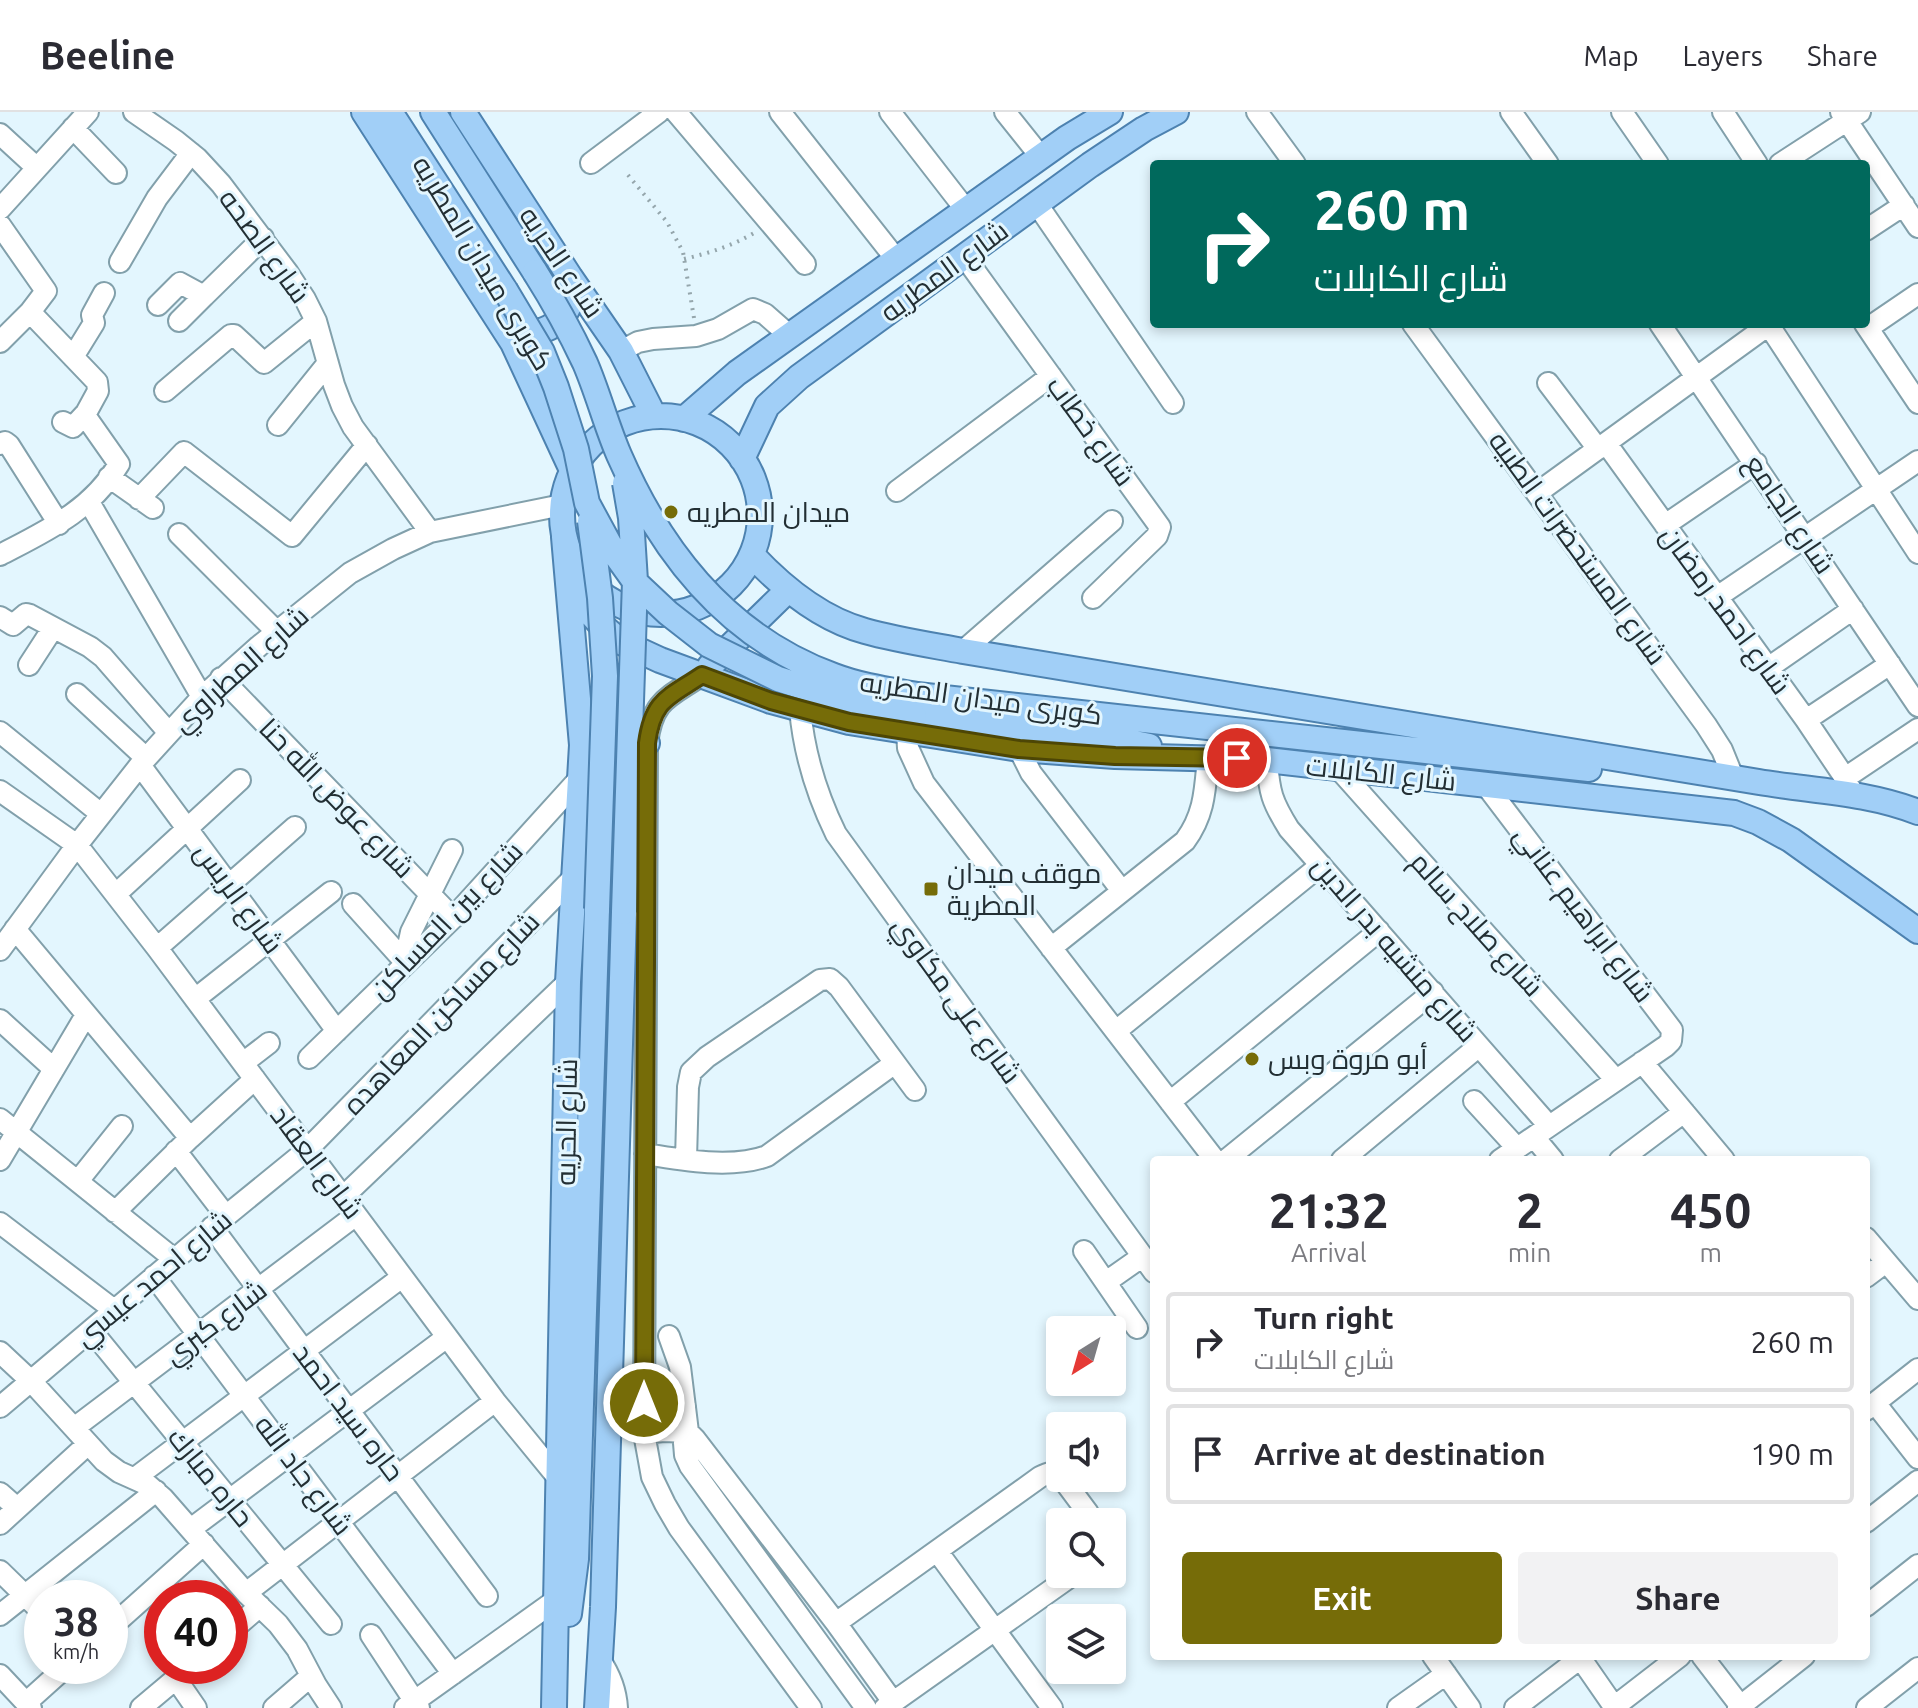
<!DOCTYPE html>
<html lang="en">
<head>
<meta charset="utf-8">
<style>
  body { margin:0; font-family:Ubuntu,Cairo,sans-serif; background:#f2f2f3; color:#2b2b33; height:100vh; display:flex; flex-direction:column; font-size:30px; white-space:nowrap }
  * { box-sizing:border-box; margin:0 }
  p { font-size:26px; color:#7c7c81 }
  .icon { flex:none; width:44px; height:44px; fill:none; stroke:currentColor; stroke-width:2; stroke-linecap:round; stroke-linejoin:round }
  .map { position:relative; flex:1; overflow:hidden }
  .details { position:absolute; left:1150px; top:1044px; width:720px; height:504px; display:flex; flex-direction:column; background:#fff; border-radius:8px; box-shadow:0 4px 12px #0003 }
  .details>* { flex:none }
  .guide { position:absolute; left:1150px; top:48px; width:720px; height:168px; border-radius:8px; box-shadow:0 4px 12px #0003; background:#00695c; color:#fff; overflow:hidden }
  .needle { width:52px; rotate:217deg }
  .buttons { position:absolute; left:1046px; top:1204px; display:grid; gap:16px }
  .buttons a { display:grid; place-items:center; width:80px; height:80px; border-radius:8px; background:#fff; box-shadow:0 4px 12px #0003; font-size:40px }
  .speed { position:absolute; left:24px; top:1468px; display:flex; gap:16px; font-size:40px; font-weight:700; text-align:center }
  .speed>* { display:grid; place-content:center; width:104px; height:104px; border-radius:50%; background:#fff; box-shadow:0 4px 12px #0003; line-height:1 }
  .speed small { font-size:20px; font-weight:400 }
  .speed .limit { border:12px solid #d22; background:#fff; color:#111 }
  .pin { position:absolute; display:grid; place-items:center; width:68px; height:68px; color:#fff; margin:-34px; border:4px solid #fff; border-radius:50%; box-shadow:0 2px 8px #0007 }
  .me { position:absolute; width:88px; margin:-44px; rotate:0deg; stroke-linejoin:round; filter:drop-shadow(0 0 6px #0008) }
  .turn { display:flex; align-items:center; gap:28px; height:168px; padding:0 32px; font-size:36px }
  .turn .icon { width:104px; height:104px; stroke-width:2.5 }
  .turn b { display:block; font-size:56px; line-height:68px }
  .eta { display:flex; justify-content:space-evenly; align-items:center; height:136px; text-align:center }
  .eta b { font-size:48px; font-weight:700; line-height:56px }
  .cta { display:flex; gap:16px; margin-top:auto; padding:16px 32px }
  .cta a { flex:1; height:92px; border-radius:8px; background:#766c08; color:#fff; font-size:32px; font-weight:700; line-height:92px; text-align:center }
  .cta a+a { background:#f2f2f3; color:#2b2b33 }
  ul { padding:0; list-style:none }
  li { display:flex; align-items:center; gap:24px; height:100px; margin:0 16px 12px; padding:0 16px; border:4px solid #e1e1e2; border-radius:8px }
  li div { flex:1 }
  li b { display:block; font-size:30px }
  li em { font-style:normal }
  header { display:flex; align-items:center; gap:48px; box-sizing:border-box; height:112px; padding:0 40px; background:#fff; border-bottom:2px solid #e1e1e2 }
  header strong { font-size:38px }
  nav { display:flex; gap:44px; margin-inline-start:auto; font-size:28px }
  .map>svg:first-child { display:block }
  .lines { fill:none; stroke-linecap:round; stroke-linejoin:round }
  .minor-casing { stroke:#82a0ab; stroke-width:24 }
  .major-casing { stroke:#4d82b0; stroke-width:28 }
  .path { stroke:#95a6ac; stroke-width:4; stroke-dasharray:2 6; stroke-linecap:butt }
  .minor { stroke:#fff; stroke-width:20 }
  .major { stroke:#a1cff7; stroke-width:24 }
  .major-bridge-casing { stroke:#4d82b0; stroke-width:28; stroke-linecap:butt }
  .major-bridge { stroke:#a1cff7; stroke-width:24 }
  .route-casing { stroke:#4d4605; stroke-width:20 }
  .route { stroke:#766c08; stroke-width:14 }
  .poi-dot { fill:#766c08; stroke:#e3f6fe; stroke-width:3 }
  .labels { text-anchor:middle; stroke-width:6; stroke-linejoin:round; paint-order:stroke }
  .street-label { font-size:28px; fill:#232f34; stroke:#e3f6fe }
  .poi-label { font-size:28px; fill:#232f34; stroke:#e3f6fe; text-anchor:start }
</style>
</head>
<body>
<header>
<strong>Beeline</strong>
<nav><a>Map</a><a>Layers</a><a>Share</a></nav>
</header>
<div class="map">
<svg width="1918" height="1596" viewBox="0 0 1918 1596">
  <rect width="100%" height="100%" fill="#e3f6fe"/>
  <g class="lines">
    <g class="minor-casing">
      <path id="minor" d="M134 0 176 29 197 46 221 72 288 161 305 187 316 209 334 273 342 294 353 315 430 420
        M676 0 805 152
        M780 0 896 147
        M890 0 966 98
        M1005 0 1041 45
        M1257 0 1295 52
        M1511 0 1548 52
        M1622 0 1658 52
        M1723 0 1757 52
        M1841 0 1918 115
        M73 16 116 61
        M0 22 37 56
        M591 51 659 0
        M1780 52 1860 0
        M1037 92 1173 291
        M0 97 88 0
        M0 113 46 179 30 200 0 230
        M1866 118 1904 93
        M964 144 1160 415 1157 424 1093 486
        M120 150 157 86 191 41
        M158 193 180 171 204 184 263 126
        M179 209 204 184
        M1413 212 1706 613 1722 638 1733 665
        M1660 212 1918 594
        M1768 212 1918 441
        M1865 212 1918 291
        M1868 216 1918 182
        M621 239 638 230 653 227 696 224 718 217 753 197 765 202 790 224
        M73 245 94 211 92 203 104 181
        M1548 271 1598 337
        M165 279 231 223H234L264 251 316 209
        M63 310 73 315 86 301
        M278 313 328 251
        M1606 331 1806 608 1845 666
        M0 332 5 330 9 333 59 412
        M109 365 153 396
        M897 379 1051 264
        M1537 381 1770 212
        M139 387 184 340 292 424 367 333
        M89 390 202 585
        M1665 413 1756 351
        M179 422 277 520
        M0 443C46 419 91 399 119 352L86 305V301L98 279 97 270 30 200
        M1717 485 1918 349
        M0 505 13 513 26 502 30 503 90 535 103 545 169 621
        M963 539 1112 409
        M29 553 53 516
        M1768 556 1853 497
        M702 563C668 586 653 587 647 631L644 1321 652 1365 665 1392 679 1416 811 1596
        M221 566 453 806
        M77 582 146 646
        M800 597C804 642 816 681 836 722L1154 1160
        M1806 608 1890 552
        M0 620 101 702
        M907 620 908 636 924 671 1215 1048
        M1019 637 1031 661 1122 779
        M1267 648C1269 680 1272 690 1289 717L1549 1014
        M140 653 337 919
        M1338 656 1616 968
        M1485 672 1672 918 1671 929 1666 934 1500 1048
        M1851 678 1845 666 1918 617
        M0 679 77 733 157 836 495 1289 558 1366
        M116 782 240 668
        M353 792 406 851
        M15 817 190 1026
        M157 836 295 715
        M1051 836 1185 729C1205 702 1205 677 1208 645
        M0 838 77 733 140 653 202 585 259 534 350 461 393 437 430 420 562 393
        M409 848 408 834 411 820 452 738
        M195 887 331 780
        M0 908 54 957
        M1116 919 1321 753
        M309 946 453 806 579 667
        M1642 950 1724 1048
        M243 951 269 931
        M1474 989 1517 1036
        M1170 990 1379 819
        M0 1007 174 1147
        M1534 1025 1553 1048
        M176 1039 226 1104
        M645 1042C681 1048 732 1057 767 1044L895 951
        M686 1047 688 975 691 960 707 945 820 868 830 867 839 875 915 978
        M0 1048 86 903
        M1226 1048 1433 880
        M1342 1048 1479 934
        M1620 1048 1684 1000
        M78 1069 122 1014
        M343 1085 568 870
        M115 1100 190 1026 255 967
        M0 1111 114 1198
        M212 1115 487 1484
        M1866 1126 1918 1187
        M1084 1139 1137 1216
        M154 1164 453 1562
        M1866 1165 1886 1150
        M1106 1170 1143 1144
        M91 1218 331 1512
        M669 1224 680 1255 688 1320 684 1331 685 1343 690 1354 866 1596
        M0 1240 31 1269 104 1349 119 1360 148 1373 163 1386 246 1481 278 1512 297 1537 316 1573 331 1596
        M644 1291 685 1294
        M1875 1291 1918 1346
        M0 1295 226 1104 307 1038 576 763
        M1866 1298 1918 1257
        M74 1316 356 1103
        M644 1321 664 1319 688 1320 695 1327 836 1511 893 1590
        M135 1366 402 1165
        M1062 1366 1088 1401
        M0 1381 17 1396
        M1866 1410 1918 1369
        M0 1412 88 1332
        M192 1416 447 1225
        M937 1439 1052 1596
        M0 1459 42 1500
        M246 1481 495 1289
        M1866 1494 1918 1453
        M0 1503 156 1379
        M836 1511 1040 1365C1048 1361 1052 1359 1060 1364
        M110 1516 204 1432
        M230 1520 260 1494
        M371 1523 419 1596
        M1433 1544 1470 1596
        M1579 1544 1615 1596
        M1702 1544 1742 1596
        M600 1548C610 1563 616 1578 617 1596
        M0 1563 31 1596
        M176 1567 196 1596
        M27 1590 67 1554
        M1614 1595 1680 1544
        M141 1596 191 1554
        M274 1596 311 1564
        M405 1596 556 1488
        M885 1596 1074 1462
        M1398 1596 1446 1562
        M1515 1596 1583 1544
        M1738 1596 1804 1544
        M1867 1596 1918 1556"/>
    </g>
    <g class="major-casing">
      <path id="major" d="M364 0 513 231 572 358
        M390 0 505 178
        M433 0 535 160
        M463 0 570 165 621 239 654 304
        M513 218C539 226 564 214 571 187
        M562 403a99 99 0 1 1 198 0a99 99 0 1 1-198 0Z
        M684 307 737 261 1067 26 1110 0
        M742 347 767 294 799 265 1090 53 1144 17 1176 0
        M752 443C782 475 821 507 865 519 897 528 931 533 963 539L1759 670C1813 679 1867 680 1918 700
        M579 459 586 491 592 503 601 513 621 530 660 548 771 589 849 610 1019 637 1115 644 1267 648 1734 701 1758 710 1791 728 1918 819
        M710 554 788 478
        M917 583 1589 657
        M914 604C992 613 1072 617 1149 634
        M587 622C605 601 635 606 647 631
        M569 1502 576 1447 597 797
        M554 1596 568 870 582 633 564 425
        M597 1596 603 1495 624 800"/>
    </g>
    <path class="path" d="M628 63 667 110 683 140 694 206
      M684 147C709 141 732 134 754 121"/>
    <use href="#minor" class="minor"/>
    <use href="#major" class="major"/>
    <g class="major-bridge-casing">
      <path id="major-bridge" d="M535 160C554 190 570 219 585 251 598 281 606 313 619 343 662 442 729 526 834 564 860 574 889 578 917 583
        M505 178 542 240 556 275 576 337 587 391 613 439 636 471 668 501 709 533 778 567 866 595 914 604
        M590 409 600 486 605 564 597 797
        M624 800 635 469 631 406 625 371"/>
    </g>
    <use href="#major-bridge" class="major-bridge"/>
  </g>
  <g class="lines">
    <g class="route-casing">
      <path id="route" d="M644 1291 647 631C653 587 668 586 702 563L771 589 849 610 1019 637 1115 644 1237 646"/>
    </g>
    <use href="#route" class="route"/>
  </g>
  <g class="poi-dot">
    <circle cx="671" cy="400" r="8"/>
    <rect x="923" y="769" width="16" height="16" rx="4"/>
    <circle cx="1252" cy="947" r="8"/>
  </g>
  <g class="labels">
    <g class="street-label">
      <text transform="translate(265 134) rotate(54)" y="10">شارع الصحه</text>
      <text transform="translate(562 150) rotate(56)" y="10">شارع الحريه</text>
      <text transform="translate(483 151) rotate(59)" y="10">كوبرى ميدان المطريه</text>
      <text transform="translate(944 159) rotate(-36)" y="10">شارع المطريه</text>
      <text transform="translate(1091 319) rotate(54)" y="10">شارع خطاب</text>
      <text transform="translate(1790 402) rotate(56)" y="10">شارع الجامع</text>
      <text transform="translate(1578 436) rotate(54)" y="10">شارع المستحضرات الطبيه</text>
      <text transform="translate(1726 498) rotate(54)" y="10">شارع احمد رمضان</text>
      <text transform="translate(240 557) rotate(-42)" y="10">شارع المطراوي</text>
      <text transform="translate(981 586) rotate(8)" y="10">كوبرى ميدان المطريه</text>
      <text transform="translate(1381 661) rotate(6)" y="10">شارع الكابلات</text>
      <text transform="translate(337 686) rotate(46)" y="10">شارع عوض الله حنا</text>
      <text transform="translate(239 786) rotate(54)" y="10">شارع الريس</text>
      <text transform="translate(1584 802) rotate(53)" y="10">شارع ابراهيم عناني</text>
      <text transform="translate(446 808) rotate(-46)" y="10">شارع بين المساكن</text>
      <text transform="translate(1477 812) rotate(48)" y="10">شارع صلاح سالم</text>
      <text transform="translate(1395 837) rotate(49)" y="10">شارع منشيه بدر الدين</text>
      <text transform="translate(957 888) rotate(54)" y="10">شارع على مكاوي</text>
      <text transform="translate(441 901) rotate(-46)" y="10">شارع مساكن المعاهده</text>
      <text transform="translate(566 1010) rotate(-89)" y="10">شارع الحريه</text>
      <text transform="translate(317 1050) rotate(53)" y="10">شارع العقاد</text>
      <text transform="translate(153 1166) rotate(-40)" y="10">شارع احمد عيسي</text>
      <text transform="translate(215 1210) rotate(-37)" y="10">شارع كبري</text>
      <text transform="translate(349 1300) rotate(53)" y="10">حاره سيد احمد</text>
      <text transform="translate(304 1363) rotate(53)" y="10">شارع جاد الله</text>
      <text transform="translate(211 1365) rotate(51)" y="10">حاره مبارك</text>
    </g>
    <g class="poi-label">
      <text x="687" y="410">ميدان المطريه</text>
      <text x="947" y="771">موقف ميدان<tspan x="947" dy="32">المطرية</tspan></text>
      <text x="1268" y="957">أبو مروة وبس</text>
    </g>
  </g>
</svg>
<div class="buttons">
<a><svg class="needle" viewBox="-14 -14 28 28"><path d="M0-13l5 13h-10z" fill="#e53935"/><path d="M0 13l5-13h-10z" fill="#7c7c81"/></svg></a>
<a><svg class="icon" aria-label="sound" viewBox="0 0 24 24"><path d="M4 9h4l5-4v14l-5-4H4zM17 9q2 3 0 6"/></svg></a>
<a><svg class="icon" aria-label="search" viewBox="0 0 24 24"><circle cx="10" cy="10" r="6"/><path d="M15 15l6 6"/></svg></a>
<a><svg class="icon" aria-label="layers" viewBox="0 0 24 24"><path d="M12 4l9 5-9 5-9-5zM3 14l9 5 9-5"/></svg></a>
</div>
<div class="speed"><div>38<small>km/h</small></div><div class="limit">40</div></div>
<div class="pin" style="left:1237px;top:646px;background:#d93025"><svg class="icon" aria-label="arrive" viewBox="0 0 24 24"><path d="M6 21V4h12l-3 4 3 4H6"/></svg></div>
<svg class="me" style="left:644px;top:1291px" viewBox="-20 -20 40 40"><circle r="17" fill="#766c08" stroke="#fff" stroke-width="3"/><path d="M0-11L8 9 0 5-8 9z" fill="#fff"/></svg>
<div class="guide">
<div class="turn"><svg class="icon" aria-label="right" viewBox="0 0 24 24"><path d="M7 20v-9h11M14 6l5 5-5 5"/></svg><div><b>260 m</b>شارع الكابلات</div></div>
</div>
<section class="details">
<div class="eta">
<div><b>21:32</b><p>Arrival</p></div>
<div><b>2</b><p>min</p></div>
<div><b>450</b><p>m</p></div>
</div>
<ul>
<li><svg class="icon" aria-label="right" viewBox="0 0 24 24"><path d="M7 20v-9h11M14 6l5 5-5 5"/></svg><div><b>Turn right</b><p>شارع الكابلات</p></div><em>260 m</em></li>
<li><svg class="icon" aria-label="arrive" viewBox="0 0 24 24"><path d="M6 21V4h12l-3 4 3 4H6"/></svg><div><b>Arrive at destination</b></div><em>190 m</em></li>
</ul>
<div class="cta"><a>Exit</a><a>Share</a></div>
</section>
</div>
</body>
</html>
